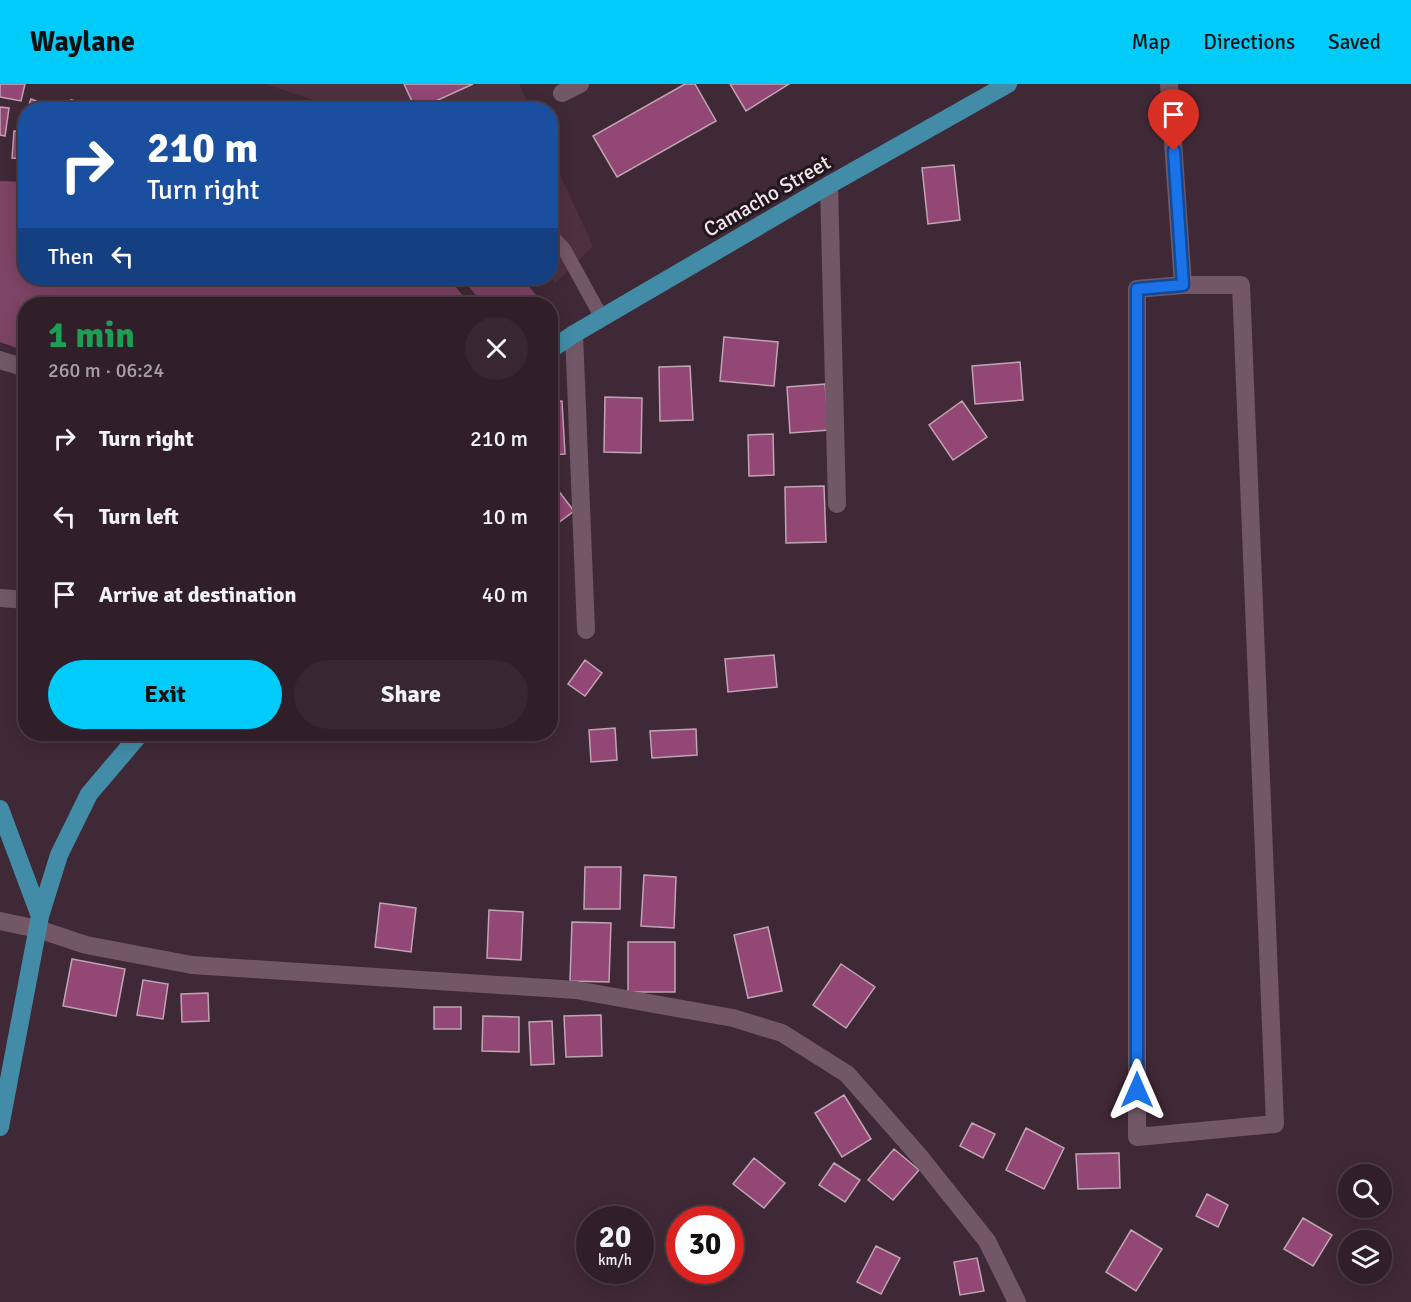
<!DOCTYPE html>
<html lang="en">
<head>
<meta charset="utf-8">
<style>
  body { margin:0; font-family:Signika,sans-serif; background:#382730; color:#f1f3f6; height:100vh; display:flex; flex-direction:column; font-size:22px; white-space:nowrap }
  * { box-sizing:border-box; margin:0 }
  p { font-size:20px; color:#a8a2a8 }
  .icon { flex:none; width:33px; height:33px; fill:none; stroke:currentColor; stroke-width:2; stroke-linecap:round; stroke-linejoin:round }
  .map { position:relative; flex:1; overflow:hidden }
  .side { position:absolute; left:18px; top:213px; width:540px; height:444px; display:flex; flex-direction:column; background:#301f28; border-radius:24px; box-shadow:0 3px 15px #0003,0 0 0 2px #4b3d45 }
  .side>* { flex:none }
  .guide { position:absolute; left:18px; top:18px; width:540px; height:183px; border-radius:24px; box-shadow:0 3px 15px #0003,0 0 0 2px #4b3d45; background:#1a4fa0; color:#fff; overflow:hidden }
  .fabs { position:absolute; left:1338px; top:1080px; display:grid; gap:12px }
  .fabs a { display:grid; place-items:center; width:54px; height:54px; border-radius:50%; background:#301f28; box-shadow:0 3px 15px #0003,0 0 0 2px #4b3d45; font-size:30px }
  .speed { position:absolute; left:576px; top:1122px; display:flex; gap:12px; font-size:30px; font-weight:700; text-align:center }
  .speed>* { display:grid; place-content:center; width:78px; height:78px; border-radius:50%; background:#301f28; box-shadow:0 3px 15px #0003,0 0 0 2px #4b3d45; line-height:1 }
  .speed small { font-size:15px; font-weight:400 }
  .speed .limit { border:9px solid #d22; background:#fff; color:#111 }
  .pin { position:absolute; display:grid; place-items:center; width:51px; height:51px; color:#fff; margin:-62px -26px; border-radius:50% 50% 50% 0; rotate:-45deg; box-shadow:0 0 6px #0007 }
  .pin .icon { rotate:45deg }
  .me { position:absolute; width:66px; margin:-33px; rotate:0deg; stroke-linejoin:round; filter:drop-shadow(0 0 4px #0008) }
  .turn { display:flex; align-items:center; gap:21px; height:126px; padding:0 30px; font-size:27px }
  .turn .icon { width:78px; height:78px; stroke-width:2.5 }
  .turn b { display:block; font-size:42px; line-height:51px }
  .then { display:flex; align-items:center; height:57px; padding:0 30px; background:#0003; gap:12px; font-size:22px }
  .round { display:grid; place-items:center; flex:none; width:63px; height:63px; border-radius:32px; background:#382730 }
  .overview { display:flex; align-items:center; justify-content:space-between; height:102px; padding:0 30px }
  h1 { font-size:36px; font-weight:700; line-height:45px; color:#1e9e55 }
  .button { display:flex; gap:12px; margin-top:auto; padding:12px 30px }
  .button a { flex:1; height:69px; border-radius:36px; background:#00cbf9; color:#111; font-size:24px; font-weight:700; line-height:69px; text-align:center }
  .button a+a { background:#382730; color:#f1f3f6 }
  ul { padding:0; list-style:none }
  li { display:flex; align-items:center; gap:18px; height:78px; padding:0 30px }
  li div { flex:1 }
  li b { display:block; font-size:22px }
  li em { font-style:normal }
  header { display:flex; align-items:center; gap:36px; box-sizing:border-box; height:84px; padding:0 30px; background:#00cbf9; color:#111 }
  header strong { font-size:28px }
  nav { display:flex; gap:33px; margin-inline-start:auto; font-size:21px }
  .map>svg:first-child { display:block }
  .built { fill:#4e3141 }
  .green { fill:#7d4465 }
  .building { fill:#934774; stroke:#c0a4b3; stroke-width:1.5 }
  .lines { fill:none; stroke-linecap:round; stroke-linejoin:round }
  .service { stroke:#725866; stroke-width:14 }
  .minor { stroke:#725866; stroke-width:18 }
  .tertiary { stroke:#725866; stroke-width:18 }
  .primary { stroke:#428ca8; stroke-width:18 }
  .route-casing { stroke:#114b97; stroke-width:15 }
  .route { stroke:#1a73e8; stroke-width:10 }
  .labels { text-anchor:middle; stroke-width:6; stroke-linejoin:round; paint-order:stroke }
  .street-label { font-size:21px; fill:#f3e4ec; stroke:#20161b }
</style>
</head>
<body>
<header>
<strong>Waylane</strong>
<nav><a>Map</a><a>Directions</a><a>Saved</a></nav>
</header>
<div class="map">
<svg width="1411" height="1218" viewBox="0 0 1411 1218">
  <rect width="100%" height="100%" fill="#402936"/>
  <path class="built" d="M266 0H519L531 25H340Z
    M550 69 593 162 555 199 550 193Z"/>
  <path class="green" d="M0 97 25 98 26 194H448L470 220H26L25 267 0 258Z
    M462 194H522L541 217 537 220H483Z"/>
  <path class="building" d="M0 0H25L21 17 0 13Z
    M404 0H473L416 26Z
    M685 0H695L716 37 617 93 593 52Z
    M730 0H789L746 27Z
    M31 15 50 22 49 26H27Z
    M71 16 108 23V26H70Z
    M0 23 9 24 5 52 0 51Z
    M14 47 26 48V75L12 74Z
    M954 81 960 136 928 140 922 84Z
    M724 253 778 258 774 302 720 297Z
    M1020 278 1023 316 975 320 972 282Z
    M690 282 693 336 660 337 659 283Z
    M825 300 829 346 790 349 787 303Z
    M605 313 642 314 641 369 604 368Z
    M562 317 565 370 550 371V318Z
    M962 317 987 353 953 376 929 341Z
    M773 350 774 391 749 392 748 351Z
    M554 401 574 427 550 445V403Z
    M824 402 826 458 786 459 785 403Z
    M774 571 777 603 728 608 725 575Z
    M585 576 602 589 585 612 568 600Z
    M615 644 617 676 591 678 589 646Z
    M696 645 697 671 652 674 650 647Z
    M585 783H621L620 825H584Z
    M644 791 676 793 674 844 641 842Z
    M380 819 416 824 411 868 375 863Z
    M489 826 523 828 521 876 487 874Z
    M572 838 611 839 609 898 570 897Z
    M768 843 782 907 748 914 734 851Z
    M628 858H675V908H628Z
    M72 875 125 885 116 932 63 922Z
    M841 880 875 903 846 944 813 921Z
    M143 896 168 900 163 935 137 931Z
    M208 909 209 937 182 938 181 910Z
    M434 923H461V945H434Z
    M601 931 602 972 566 973 564 932Z
    M483 932 519 933V968L482 967Z
    M552 937 554 980 531 981 529 938Z
    M844 1011 871 1055 842 1073 815 1029Z
    M972 1039 995 1050 983 1074 960 1062Z
    M1026 1044 1064 1064 1044 1105 1006 1086Z
    M894 1065 919 1086 893 1116 868 1096Z
    M1119 1069 1120 1104 1078 1105 1076 1070Z
    M754 1074 785 1099 764 1124 733 1100Z
    M834 1079 860 1096 845 1118 819 1101Z
    M1207 1110 1228 1121 1218 1143 1196 1132Z
    M1303 1134 1332 1151 1313 1182 1284 1165Z
    M1131 1146 1162 1165 1136 1207 1106 1188Z
    M876 1162 900 1174 881 1210 857 1198Z
    M977 1174 984 1207 960 1211 954 1178Z"/>
  <g class="lines">
    <path class="service" d="M550 150 564 165 602 234"/>
    <path class="minor" d="M1169 0 1183 201
      M562 9 580 0
      M829 101 837 420
      M1183 201H1241L1275 1040 1137 1053V205Z
      M574 250 586 546
      M0 276 26 284
      M0 837 38 845 86 861 192 881 576 906 733 934 782 949 847 990 920 1073 987 1157 1017 1218"/>
    <path class="tertiary" d="M0 514 26 516"/>
    <path class="primary" d="M550 266 574 250 829 101 1008 0
      M0 725 40 832
      M0 1043 40 832 59 771 89 710 140 650"/>
  </g>
  <g class="lines">
    <g class="route-casing">
      <path id="route" d="M1137 1006V205L1183 201 1174 67"/>
    </g>
    <use href="#route" class="route"/>
  </g>
  <g class="labels">
    <g class="street-label">
      <text transform="translate(767 112) rotate(-30)" y="7">Camacho Street</text>
    </g>
  </g>
</svg>
<div class="fabs">
<a><svg class="icon" aria-label="search" viewBox="0 0 24 24"><circle cx="10" cy="10" r="6"/><path d="M15 15l6 6"/></svg></a>
<a><svg class="icon" aria-label="layers" viewBox="0 0 24 24"><path d="M12 4l9 5-9 5-9-5zM3 14l9 5 9-5"/></svg></a>
</div>
<div class="speed"><div>20<small>km/h</small></div><div class="limit">30</div></div>
<div class="pin" style="left:1174px;top:67px;background:#d93025"><svg class="icon" aria-label="arrive" viewBox="0 0 24 24"><path d="M6 21V4h12l-3 4 3 4H6"/></svg></div>
<svg class="me" style="left:1137px;top:1006px" viewBox="-20 -20 40 40"><path d="M0-17L14 15 0 8-14 15z" fill="#1a73e8" stroke="#fff" stroke-width="4"/></svg>
<div class="guide">
<div class="turn"><svg class="icon" aria-label="right" viewBox="0 0 24 24"><path d="M7 20v-9h11M14 6l5 5-5 5"/></svg><div><b>210 m</b>Turn right</div></div>
<div class="then">Then<svg class="icon" aria-label="left" viewBox="0 0 24 24"><path d="M17 20v-9H6M10 6l-5 5 5 5"/></svg></div>
</div>
<section class="side">
<div class="overview"><div><h1>1 min</h1><p>260 m · 06:24</p></div><a class="round"><svg class="icon" aria-label="close" viewBox="0 0 24 24"><path d="M6 6l12 12M18 6L6 18"/></svg></a></div>
<ul>
<li><svg class="icon" aria-label="right" viewBox="0 0 24 24"><path d="M7 20v-9h11M14 6l5 5-5 5"/></svg><div><b>Turn right</b></div><em>210 m</em></li>
<li><svg class="icon" aria-label="left" viewBox="0 0 24 24"><path d="M17 20v-9H6M10 6l-5 5 5 5"/></svg><div><b>Turn left</b></div><em>10 m</em></li>
<li><svg class="icon" aria-label="arrive" viewBox="0 0 24 24"><path d="M6 21V4h12l-3 4 3 4H6"/></svg><div><b>Arrive at destination</b></div><em>40 m</em></li>
</ul>
<div class="button"><a>Exit</a><a>Share</a></div>
</section>
</div>
</body>
</html>
